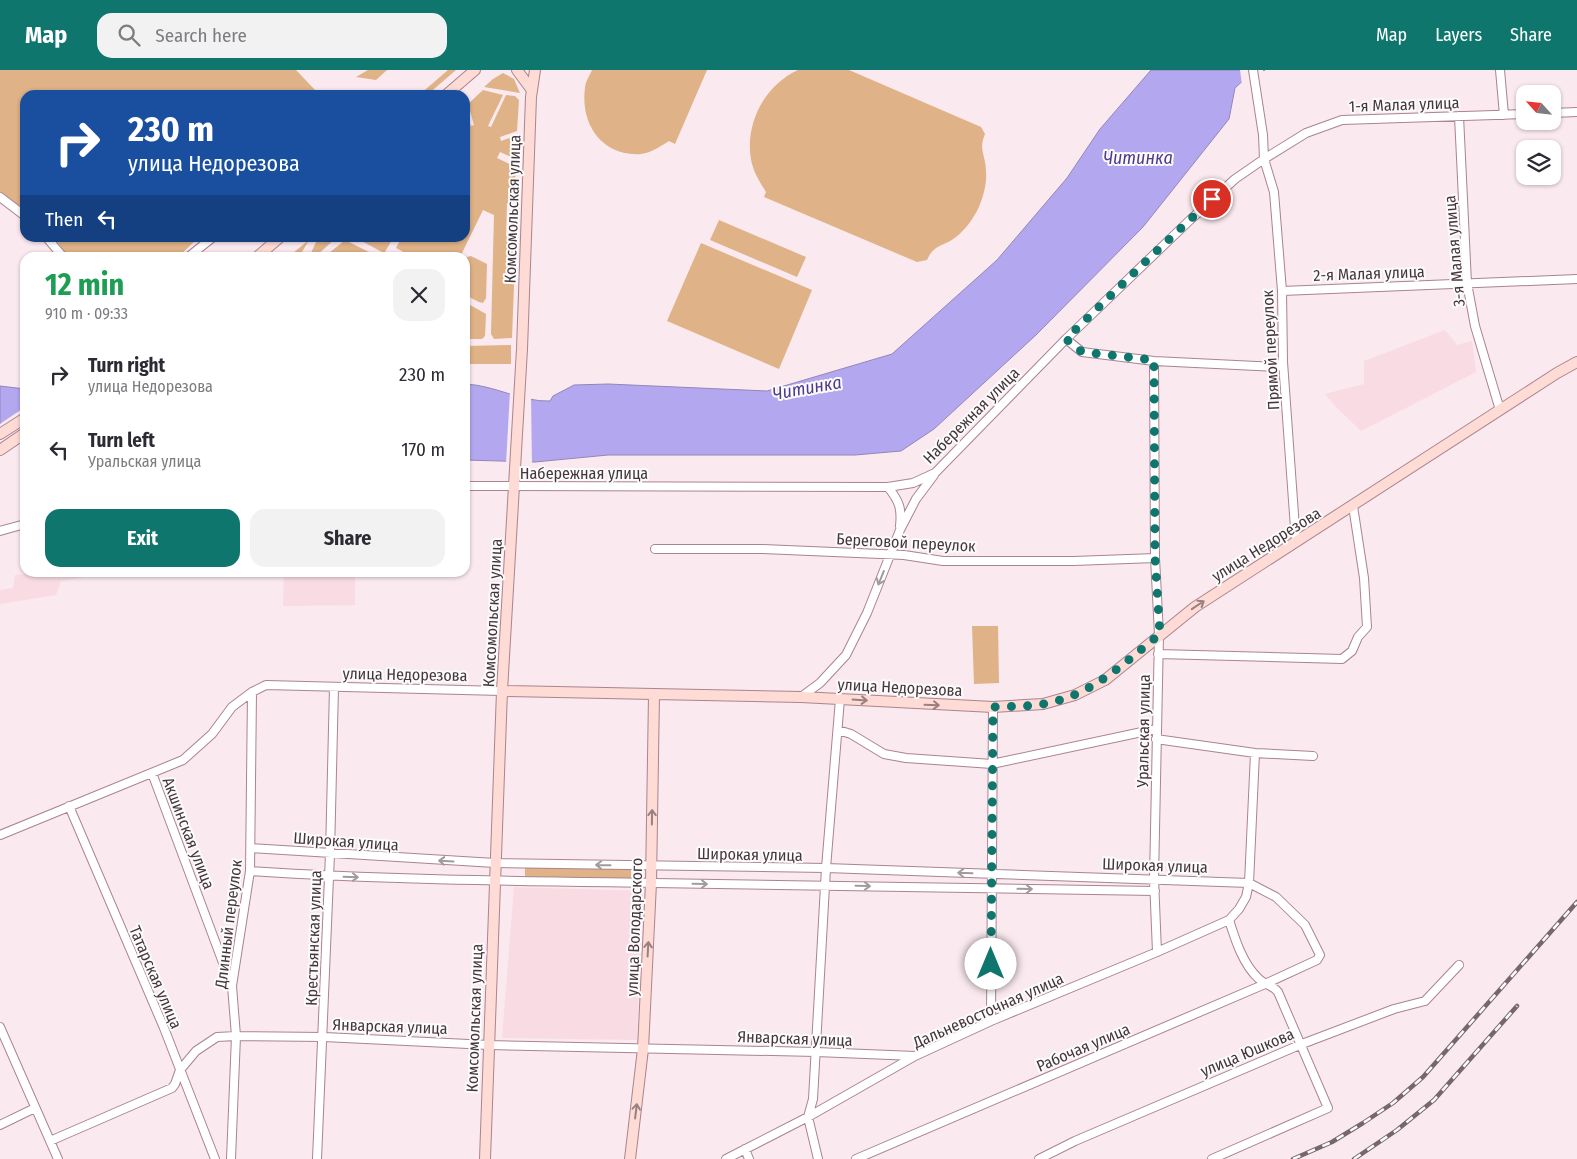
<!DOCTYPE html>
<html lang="en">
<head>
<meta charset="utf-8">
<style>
  body { margin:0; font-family:"Fira Sans Condensed",sans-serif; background:#f2f2f3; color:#2b2b33; height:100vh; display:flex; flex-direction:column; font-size:19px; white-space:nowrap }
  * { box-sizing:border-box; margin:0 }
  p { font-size:16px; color:#7c7c81 }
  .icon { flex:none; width:28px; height:28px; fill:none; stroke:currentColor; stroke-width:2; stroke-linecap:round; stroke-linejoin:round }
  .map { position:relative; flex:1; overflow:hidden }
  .side { position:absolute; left:20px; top:182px; width:450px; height:325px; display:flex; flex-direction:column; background:#fff; border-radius:15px; box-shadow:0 1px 4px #0004 }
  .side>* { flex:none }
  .hud { position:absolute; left:20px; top:20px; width:450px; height:152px; border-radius:15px; box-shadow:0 1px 4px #0004; background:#1a4fa0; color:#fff; overflow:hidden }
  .needle { width:32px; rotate:297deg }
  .buttons { position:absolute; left:1516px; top:15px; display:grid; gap:10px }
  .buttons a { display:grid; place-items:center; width:45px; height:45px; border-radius:10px; background:#fff; box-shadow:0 1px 4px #0004; font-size:25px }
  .pin { position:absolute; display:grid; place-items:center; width:42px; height:42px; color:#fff; margin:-21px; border:2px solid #fff; border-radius:50%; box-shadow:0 1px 5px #0007 }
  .me { position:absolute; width:55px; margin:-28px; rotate:0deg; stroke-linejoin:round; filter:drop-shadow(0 0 4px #0008) }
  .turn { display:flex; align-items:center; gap:18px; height:105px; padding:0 25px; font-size:22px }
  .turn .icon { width:65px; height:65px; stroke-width:2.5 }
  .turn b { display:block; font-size:35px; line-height:42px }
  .then { display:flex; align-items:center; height:48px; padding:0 25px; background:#0003; gap:10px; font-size:19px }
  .round { display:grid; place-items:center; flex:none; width:52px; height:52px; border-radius:15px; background:#f2f2f3 }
  .headline { display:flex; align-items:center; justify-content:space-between; height:85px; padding:0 25px }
  h1 { font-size:30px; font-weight:700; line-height:38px; color:#1e9e55 }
  .action { display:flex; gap:10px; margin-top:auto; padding:10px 25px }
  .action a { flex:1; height:58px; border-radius:15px; background:#0f766e; color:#fff; font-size:20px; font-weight:700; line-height:58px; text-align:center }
  .action a+a { background:#f2f2f3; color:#2b2b33 }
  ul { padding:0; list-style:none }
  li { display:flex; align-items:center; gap:15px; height:75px; padding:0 25px }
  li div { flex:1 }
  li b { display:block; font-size:19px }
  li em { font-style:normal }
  header { display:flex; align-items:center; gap:30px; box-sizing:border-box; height:70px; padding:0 25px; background:#0f766e; color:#fff }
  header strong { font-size:24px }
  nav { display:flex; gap:28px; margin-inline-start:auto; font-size:18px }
  .search { width:350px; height:45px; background:#f2f2f3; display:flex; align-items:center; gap:12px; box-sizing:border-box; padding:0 18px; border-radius:15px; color:#7c7c81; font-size:19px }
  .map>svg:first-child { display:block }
  .built { fill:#f9dbe4 }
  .green { fill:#dfb287 }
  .water { fill:#b3a8ef; stroke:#9286b9 }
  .pier { fill:#fae9ee }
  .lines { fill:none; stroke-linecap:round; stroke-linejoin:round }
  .street-casing { stroke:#aa8490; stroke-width:10 }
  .secondary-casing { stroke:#aa8490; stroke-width:12 }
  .street { stroke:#fff; stroke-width:8 }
  .secondary { stroke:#fedbd5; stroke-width:10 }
  .rail-casing { stroke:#77676c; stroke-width:4.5 }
  .rail { stroke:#fbfbfb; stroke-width:2.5; stroke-dasharray:8; stroke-linecap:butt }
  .oneway { stroke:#a29a9d }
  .oneway2 { stroke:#998080 }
  .route { stroke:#0f766e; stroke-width:9; stroke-dasharray:0 16.2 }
  .labels { text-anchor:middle; stroke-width:4; stroke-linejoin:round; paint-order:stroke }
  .street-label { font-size:16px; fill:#46363b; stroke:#fbfbfb }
  .water-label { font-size:18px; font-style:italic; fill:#4e398c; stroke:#fbfbfb }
</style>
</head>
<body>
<header>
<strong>Map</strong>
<div class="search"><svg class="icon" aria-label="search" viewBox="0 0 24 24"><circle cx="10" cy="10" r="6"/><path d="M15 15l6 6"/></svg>Search here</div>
<nav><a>Map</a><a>Layers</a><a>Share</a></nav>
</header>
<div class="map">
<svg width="1577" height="1089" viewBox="0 0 1577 1089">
  <rect width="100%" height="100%" fill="#fae9ee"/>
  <path class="built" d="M1445 260 1457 275 1472 271 1476 302 1361 361 1335 336 1325 324 1364 314V291Z
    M33 503V502L109 503 61 511 56 525 0 534V520L13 518 15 505Z
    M284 503H355V535L283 536Z
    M514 817 643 821 637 970 502 968Z"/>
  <path class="green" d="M0 0H296L316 21 315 25H25V142L0 123Z
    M368 0H387L376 10 356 7Z
    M448 0H456L427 25H419Z
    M592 0H707L675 74 669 71C661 76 651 83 641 84 602 87 580 54 585 18 585 12 590 5 592 0Z
    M798 0H849L981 57 985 64C978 80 986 85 986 102 987 114 983 128 978 139 973 149 965 160 956 167 943 177 934 174 927 190L917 192 764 127 766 122C761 114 755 105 752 94 743 57 763 16 798 0Z
    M503 3 514 9 520 23 484 17 493 9Z
    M483 20 503 25 488 56 491 57 506 25 515 26 519 30 517 61 500 67 501 71 517 65 516 89 500 82 497 88 516 97 515 114 511 133 507 134 506 166 510 167 515 189 512 268 494 269 491 264 494 145 483 140 460 187H413L396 178 401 168H465V39L471 56 474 55 468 34Z
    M719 150 806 187 797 207 710 170Z
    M54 168H198L177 188 69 187Z
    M318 168H336L315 187H309Z
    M356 168H393L385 182H382Z
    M309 170 299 187H288Z
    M344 171 349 172 379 187H324Z
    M701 173 812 220 779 299 667 251Z
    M471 186 487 194 486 228 483 233 479 232 465 225V192L467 187Z
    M465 232 486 244 485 266 482 269H465Z
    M511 275V294H465V276Z
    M972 556H998L999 613 974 614Z
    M525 796 631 798V812L525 810Z"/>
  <path class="water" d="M1151 0H1265L1247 7 1235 18 1229 49 1143 157 1036 265 934 359 901 381 855 385H608L535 392 465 390V314C494 315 521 332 550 331L553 326 574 315 608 314 767 321 892 284 997 190 1067 108 1100 59Z
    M0 316 25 319V377L0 368Z"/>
  <path class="pier" d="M1240 0H1263L1264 3 1249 9 1242 15Z
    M510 321 531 327 532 395 506 394Z
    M25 337V378L23 379 0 371V354Z"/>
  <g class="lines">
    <g class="street-casing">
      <path id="street" d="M1253 0 1263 65 1264 89 1274 122 1282 221 1283 292 1296 472
        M1500 0 1504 45
        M1552 43 1577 42
        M1459 46 1467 213 1475 256 1500 340
        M0 127 25 146
        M47 168 64 188
        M187 188 212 168
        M1282 221 1577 209
        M1066 269 1082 282 1154 291 1276 297 1283 292
        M1154 291 1155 488 1159 564 1154 809 1157 882
        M465 416 888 417 913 413 935 403 1066 269 1190 150 1235 109 1264 89 1306 63 1342 50 1525 44
        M888 417C899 431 902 438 900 456
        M0 461 25 454
        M655 479H763L904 485 943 491H1074L1155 488
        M1158 584 1342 589 1352 581 1358 567 1367 557 1364 508 1353 436
        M801 627 820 613 846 585 867 543 900 460 916 429 934 405
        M838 660 851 664 884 684 906 688 992 694 1156 659
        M1156 669 1255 683 1313 686
        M152 703 231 914
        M69 736 164 958 215 1089
        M0 765 183 690 212 664 232 637 252 622 266 615 502 621
        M251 778 495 793 826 798 1249 813 1276 827 1305 855 1320 885 1317 890 1265 914 856 1089
        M250 801C385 810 519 811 654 813 821 816 988 818 1155 821
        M991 951 993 637
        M0 957 58 1089
        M0 1055 35 1038
        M50 1071 172 1018 175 1014 180 1000 196 981 217 967 236 966 324 967 489 975 816 982 915 986
        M745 1079 749 1089
        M231 1089 236 966 232 916 250 801 252 622
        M317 1089 330 784 334 617
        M726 1089 808 1047 915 986 991 951 1157 882 1229 850 1239 839 1246 827 1249 813 1255 683
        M818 1089 808 1047 813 1029 826 798 840 629
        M1039 1089 1075 1071 1302 974 1394 939 1425 931 1459 895
        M1212 1089 1328 1038 1278 922C1273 915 1265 915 1259 909 1243 895 1235 869 1229 850"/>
    </g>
    <g class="secondary-casing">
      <path id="secondary" d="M517 0 531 19
        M446 25 475 0
        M256 188 279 168
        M0 364 25 348
        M0 380 25 363
        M502 621 801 627 993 637 1043 634 1075 625 1105 610 1195 537 1557 303 1577 292
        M485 1089 502 621 522 279 531 27 535 0
        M630 1089 643 979 651 813 654 625"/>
    </g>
    <use href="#street" class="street"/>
    <use href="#secondary" class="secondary"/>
    <g class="rail-casing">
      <path id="rail" d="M1293 1089 1332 1072 1363 1053 1393 1033 1423 1007 1577 832
        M1354 1089 1397 1060 1434 1030 1517 936"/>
    </g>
    <use href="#rail" class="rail"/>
  </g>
  <defs><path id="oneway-shaft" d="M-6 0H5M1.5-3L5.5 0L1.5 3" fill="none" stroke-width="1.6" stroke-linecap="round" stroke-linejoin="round" transform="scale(1.25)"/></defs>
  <g class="oneway">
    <use href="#oneway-shaft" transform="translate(881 508) rotate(112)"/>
    <use href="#oneway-shaft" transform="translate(446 791) rotate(-177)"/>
    <use href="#oneway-shaft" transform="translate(603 795) rotate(-179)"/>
    <use href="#oneway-shaft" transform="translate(965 803) rotate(-178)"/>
    <use href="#oneway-shaft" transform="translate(351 807) rotate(2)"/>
    <use href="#oneway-shaft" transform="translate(700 814) rotate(1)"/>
    <use href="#oneway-shaft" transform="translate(863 816) rotate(1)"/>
    <use href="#oneway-shaft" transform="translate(1025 819) rotate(1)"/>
  </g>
  <g class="oneway2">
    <use href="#oneway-shaft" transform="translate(1198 535) rotate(-34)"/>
    <use href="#oneway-shaft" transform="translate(860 630) rotate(4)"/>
    <use href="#oneway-shaft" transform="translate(932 635) rotate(2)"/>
    <use href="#oneway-shaft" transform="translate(652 747) rotate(-89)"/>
    <use href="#oneway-shaft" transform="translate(648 879) rotate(-87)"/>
    <use href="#oneway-shaft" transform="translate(636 1041) rotate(-83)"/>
  </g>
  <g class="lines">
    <path class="route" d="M991 894 993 637C1010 636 1027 637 1043 634 1091 626 1123 594 1160 564L1155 488 1154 290 1082 282 1066 269 1143 194 1212 129"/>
  </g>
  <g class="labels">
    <g class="street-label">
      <text transform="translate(1404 34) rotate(-2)" y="6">1-я Малая улица</text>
      <text transform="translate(512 139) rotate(-88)" y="6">Комсомольская улица</text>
      <text transform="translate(1454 181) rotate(-95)" y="6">3-я Малая улица</text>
      <text transform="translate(1369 203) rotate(-2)" y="6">2-я Малая улица</text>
      <text transform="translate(1270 280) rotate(-93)" y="6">Прямой переулок</text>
      <text transform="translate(971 345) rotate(-45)" y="6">Набережная улица</text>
      <text x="584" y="409">Набережная улица</text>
      <text transform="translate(906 472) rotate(3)" y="6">Береговой переулок</text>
      <text transform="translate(1266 474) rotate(-32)" y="6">улица Недорезова</text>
      <text transform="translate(492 543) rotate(-87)" y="6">Комсомольская улица</text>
      <text transform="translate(405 604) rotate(1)" y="6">улица Недорезова</text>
      <text transform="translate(900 617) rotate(3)" y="6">улица Недорезова</text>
      <text transform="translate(1143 661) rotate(-89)" y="6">Уральская улица</text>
      <text transform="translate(189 763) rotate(69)" y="6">Акшинская улица</text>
      <text transform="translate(346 771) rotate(4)" y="6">Широкая улица</text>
      <text transform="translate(750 784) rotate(1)" y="6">Широкая улица</text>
      <text transform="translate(1155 795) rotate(2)" y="6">Широкая улица</text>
      <text transform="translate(228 854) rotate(-83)" y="6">Длинный переулок</text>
      <text transform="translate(634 857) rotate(-88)" y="6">улица Володарского</text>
      <text transform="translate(313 868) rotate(-88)" y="6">Крестьянская улица</text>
      <text transform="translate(156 907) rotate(67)" y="6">Татарская улица</text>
      <text transform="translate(988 940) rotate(-24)" y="6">Дальневосточная улица</text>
      <text transform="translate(474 948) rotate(-88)" y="6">Комсомольская улица</text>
      <text transform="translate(390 956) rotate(2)" y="6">Январская улица</text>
      <text transform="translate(795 968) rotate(2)" y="6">Январская улица</text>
      <text transform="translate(1083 977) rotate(-23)" y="6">Рабочая улица</text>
      <text transform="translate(1247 982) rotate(-23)" y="6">улица Юшкова</text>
    </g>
    <g class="water-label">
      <text x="1138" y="94">Читинка</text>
      <text transform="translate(807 318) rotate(-10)" y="6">Читинка</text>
    </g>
  </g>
</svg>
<div class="buttons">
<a><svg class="needle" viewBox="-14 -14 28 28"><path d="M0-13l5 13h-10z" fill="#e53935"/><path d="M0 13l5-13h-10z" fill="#7c7c81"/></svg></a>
<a><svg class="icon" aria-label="layers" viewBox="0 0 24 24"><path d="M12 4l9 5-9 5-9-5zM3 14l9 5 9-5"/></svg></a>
</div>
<div class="pin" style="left:1212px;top:129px;background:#d93025"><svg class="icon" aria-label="arrive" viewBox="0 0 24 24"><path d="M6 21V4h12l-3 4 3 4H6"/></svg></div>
<svg class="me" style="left:991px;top:894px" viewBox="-20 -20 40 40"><circle r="19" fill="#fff"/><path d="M0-13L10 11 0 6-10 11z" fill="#0f766e"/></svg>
<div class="hud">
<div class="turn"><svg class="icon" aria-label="right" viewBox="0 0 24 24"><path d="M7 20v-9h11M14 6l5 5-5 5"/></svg><div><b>230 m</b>улица Недорезова</div></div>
<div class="then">Then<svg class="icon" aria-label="left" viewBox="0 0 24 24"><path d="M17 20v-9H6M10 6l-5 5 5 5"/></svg></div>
</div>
<section class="side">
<div class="headline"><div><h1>12 min</h1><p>910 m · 09:33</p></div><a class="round"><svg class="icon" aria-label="close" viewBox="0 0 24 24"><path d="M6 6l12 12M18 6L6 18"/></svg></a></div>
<ul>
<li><svg class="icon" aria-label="right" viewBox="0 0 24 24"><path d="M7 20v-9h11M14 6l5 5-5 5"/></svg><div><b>Turn right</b><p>улица Недорезова</p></div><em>230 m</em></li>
<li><svg class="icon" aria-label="left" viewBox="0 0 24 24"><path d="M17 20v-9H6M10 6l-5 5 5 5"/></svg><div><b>Turn left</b><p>Уральская улица</p></div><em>170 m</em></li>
</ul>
<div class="action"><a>Exit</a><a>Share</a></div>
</section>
</div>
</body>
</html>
